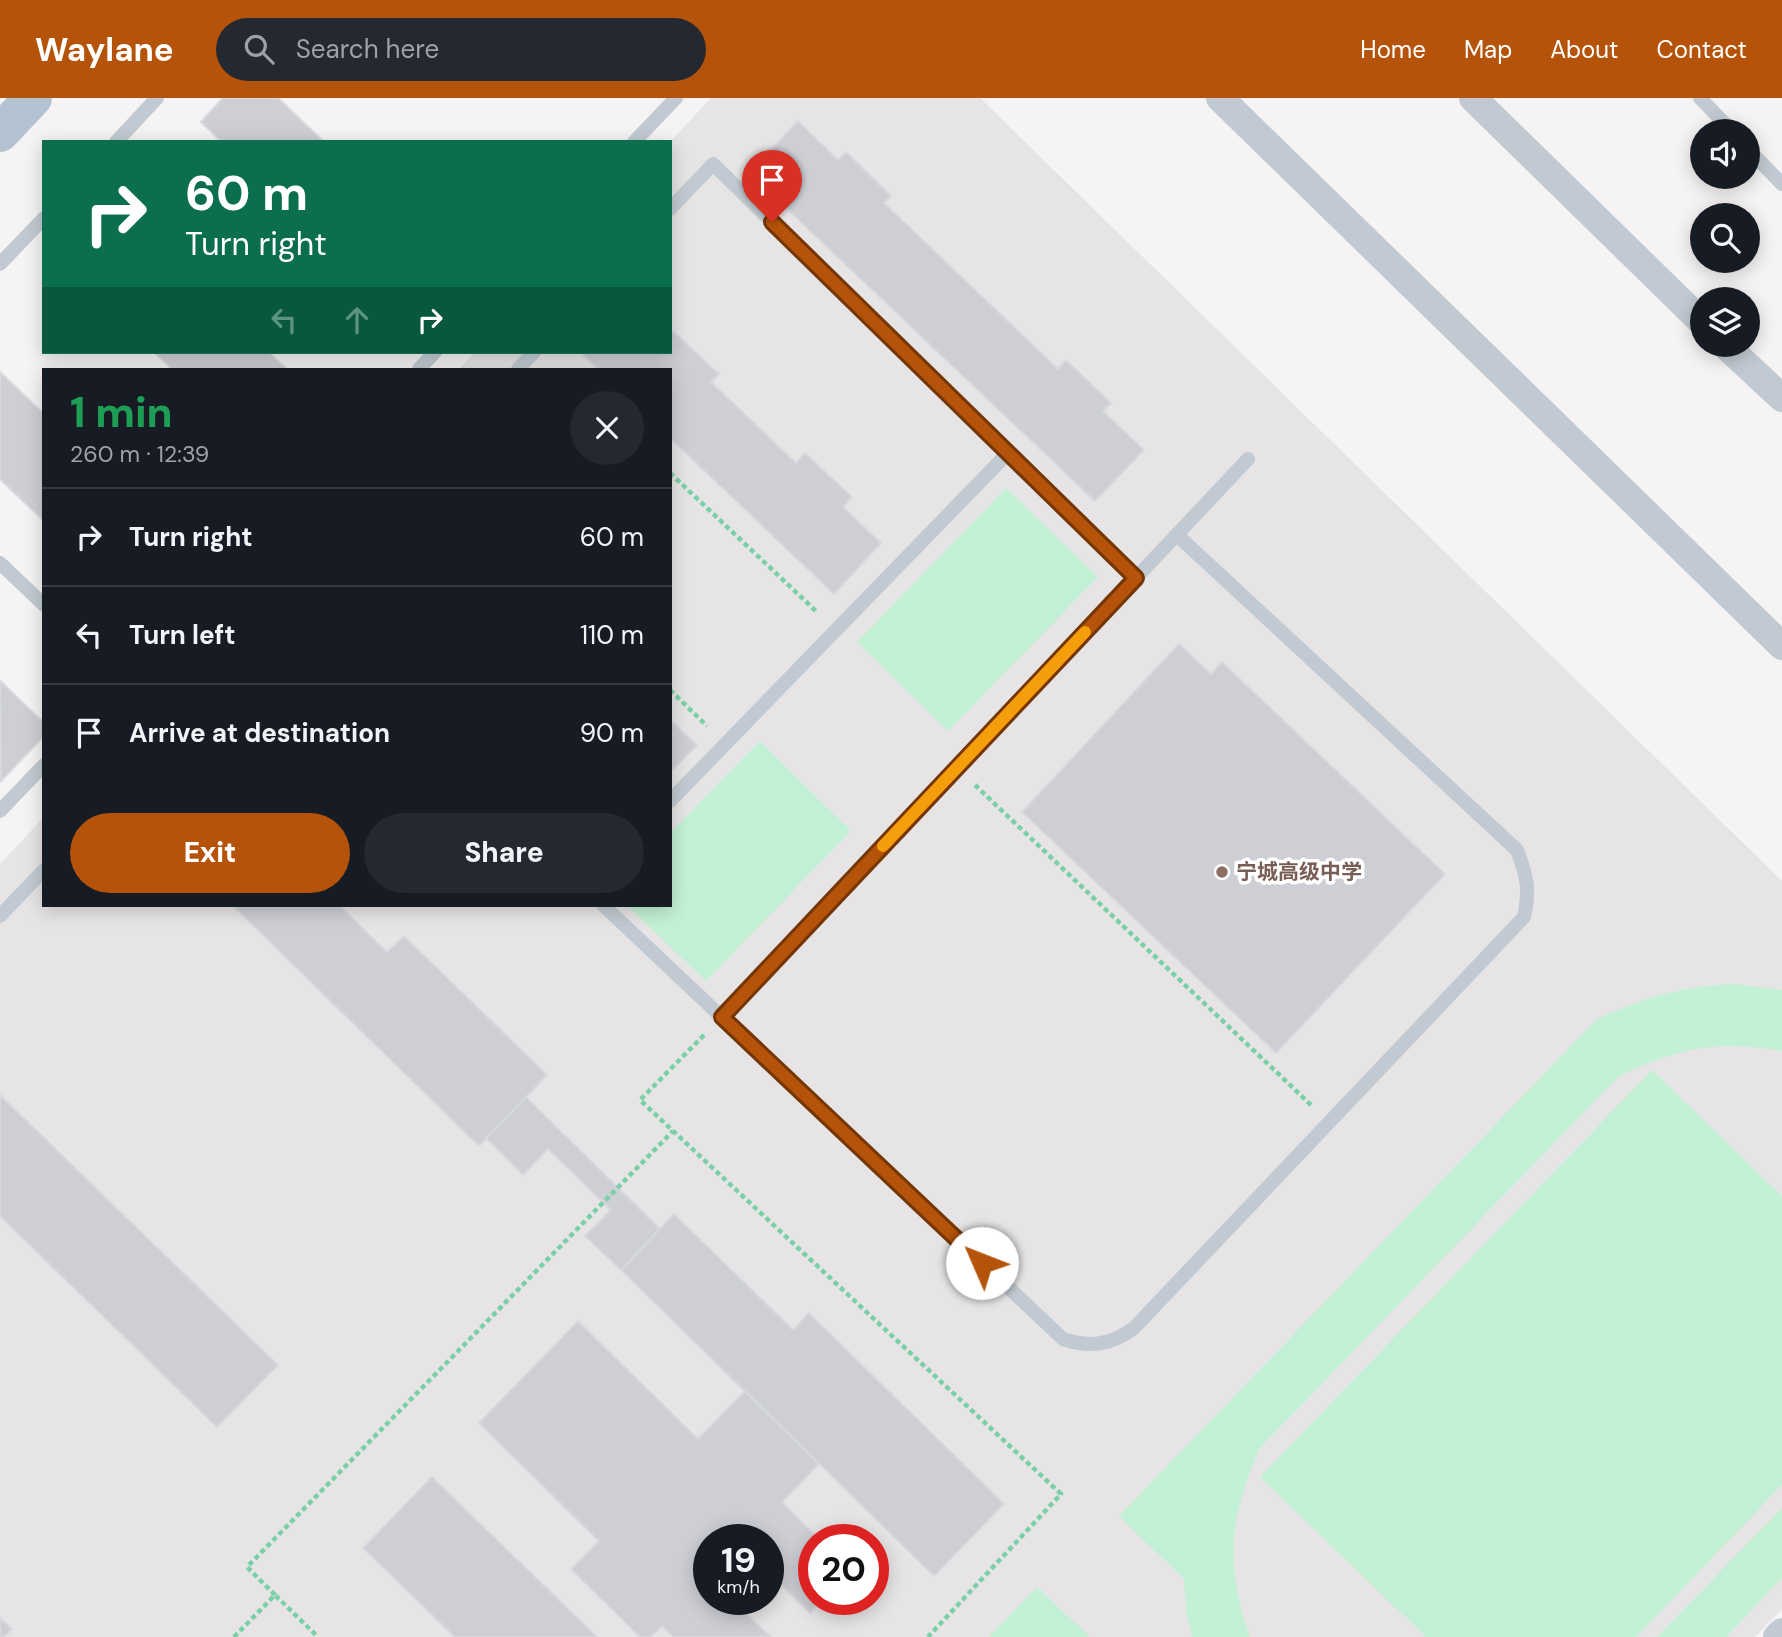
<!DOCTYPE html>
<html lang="en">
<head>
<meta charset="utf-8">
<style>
  body { margin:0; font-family:"DM Sans","Noto Sans SC",sans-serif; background:#242831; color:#f1f3f6; height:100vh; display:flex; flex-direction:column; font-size:26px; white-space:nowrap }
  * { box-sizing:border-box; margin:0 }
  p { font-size:23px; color:#9ea1a6 }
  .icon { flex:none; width:38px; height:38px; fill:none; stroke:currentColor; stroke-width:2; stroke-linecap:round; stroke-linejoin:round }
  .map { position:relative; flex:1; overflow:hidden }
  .panel { position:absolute; left:42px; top:270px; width:630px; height:539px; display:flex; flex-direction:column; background:#171b24; border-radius:0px; box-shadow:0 4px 18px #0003 }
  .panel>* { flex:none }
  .guide { position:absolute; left:42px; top:42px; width:630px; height:214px; border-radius:0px; box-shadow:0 4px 18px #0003; background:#0b6e4f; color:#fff; overflow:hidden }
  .controls { position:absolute; left:1690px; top:21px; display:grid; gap:14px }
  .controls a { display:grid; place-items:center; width:70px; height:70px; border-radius:50%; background:#171b24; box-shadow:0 4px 18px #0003; font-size:35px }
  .speed { position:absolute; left:693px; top:1426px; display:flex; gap:14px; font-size:35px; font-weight:700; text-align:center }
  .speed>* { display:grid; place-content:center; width:91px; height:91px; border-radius:50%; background:#171b24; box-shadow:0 4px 18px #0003; line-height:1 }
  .speed small { font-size:18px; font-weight:400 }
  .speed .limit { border:10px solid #d22; background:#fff; color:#111 }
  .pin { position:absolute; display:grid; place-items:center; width:60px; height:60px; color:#fff; margin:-72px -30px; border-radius:50% 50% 50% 0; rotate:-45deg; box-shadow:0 0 7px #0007 }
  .pin .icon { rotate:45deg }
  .me { position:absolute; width:77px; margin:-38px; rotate:314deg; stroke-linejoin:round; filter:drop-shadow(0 0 5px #0008) }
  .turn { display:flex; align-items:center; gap:24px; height:147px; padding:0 28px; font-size:32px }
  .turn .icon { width:91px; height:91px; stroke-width:2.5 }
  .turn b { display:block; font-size:49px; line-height:60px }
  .lanes { display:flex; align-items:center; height:66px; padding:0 28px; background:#0003; justify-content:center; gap:35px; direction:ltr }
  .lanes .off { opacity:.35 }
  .round { display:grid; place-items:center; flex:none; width:74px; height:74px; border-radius:37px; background:#242831 }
  .head { display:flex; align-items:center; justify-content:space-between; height:119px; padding:0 28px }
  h1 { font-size:42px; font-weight:800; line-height:52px; color:#1e9e55 }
  .action { display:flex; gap:14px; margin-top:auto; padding:14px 28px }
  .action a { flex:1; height:80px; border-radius:42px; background:#b45309; color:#fff; font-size:28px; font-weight:800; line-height:80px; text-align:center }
  .action a+a { background:#242831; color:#f1f3f6 }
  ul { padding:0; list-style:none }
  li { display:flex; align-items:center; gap:21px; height:98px; padding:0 28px; border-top:2px solid #363941 }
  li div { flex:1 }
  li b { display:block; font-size:26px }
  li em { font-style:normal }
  header { display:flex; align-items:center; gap:42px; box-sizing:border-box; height:98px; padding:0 35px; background:#b45309; color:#fff }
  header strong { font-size:33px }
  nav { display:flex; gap:38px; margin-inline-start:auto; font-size:24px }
  .search { width:490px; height:63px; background:#242831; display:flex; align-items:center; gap:18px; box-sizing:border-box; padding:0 24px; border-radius:38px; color:#9ea1a6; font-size:26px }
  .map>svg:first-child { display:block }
  .education { fill:#e6e4e5; fill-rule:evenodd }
  .green { fill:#c3f1d5 }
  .building { fill:#cdcfd5; stroke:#d7d9de; stroke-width:2 }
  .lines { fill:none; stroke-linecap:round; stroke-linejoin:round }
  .path { stroke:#7ad0a6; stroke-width:4.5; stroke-dasharray:5 3.5; stroke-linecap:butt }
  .service { stroke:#c1cad2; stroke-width:14 }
  .minor { stroke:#c1cad2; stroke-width:28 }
  .primary { stroke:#b3c2d1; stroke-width:38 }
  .route-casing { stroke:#753606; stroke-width:18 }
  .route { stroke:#b45309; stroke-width:12 }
  .slow { stroke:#f59e0b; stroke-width:12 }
  .education-dot { fill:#8d6e63; stroke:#fff; stroke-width:2.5 }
  .labels { text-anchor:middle; stroke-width:7; stroke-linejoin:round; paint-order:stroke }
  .education-label { font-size:21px; font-weight:bold; fill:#785e54; stroke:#fff; text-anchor:start }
</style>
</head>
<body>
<header>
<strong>Waylane</strong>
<div class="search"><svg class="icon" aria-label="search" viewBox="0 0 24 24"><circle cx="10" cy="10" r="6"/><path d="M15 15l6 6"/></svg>Search here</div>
<nav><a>Home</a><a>Map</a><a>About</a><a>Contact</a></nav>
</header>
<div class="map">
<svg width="1782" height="1539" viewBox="0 0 1782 1539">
  <rect width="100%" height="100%" fill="#f5f3f3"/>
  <path class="education" d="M711 0H980L1782 783V1511L1755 1539H0V766L44 719V807H670V271H459L475 254H670V44ZM709 1442H768V1502H709ZM814 1442H873V1502H814Z"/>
  <path class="green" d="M1006 390 1098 479 948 633 857 544Z
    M760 643 851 733 706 883 627 807H670V735Z
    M1735 886 1782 892V953C1719 942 1673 950 1617 980L1260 1350C1229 1419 1225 1468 1250 1539H1192L1187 1519 1184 1481 1119 1418 1596 922C1646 898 1680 889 1735 886Z
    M1652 972 1782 1098V1387L1636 1539H1426L1260 1379Z
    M1782 1410V1480L1726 1539H1657Z
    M1037 1489 1090 1539H989Z"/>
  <path class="building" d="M223 0H278L324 44H222L201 24Z
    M798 23 838 62 846 54 891 98 884 105 1058 271 1066 262 1111 305 1103 313 1144 352 1095 403 749 75Z
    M673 233 719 276 711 284 796 365 805 355 852 399 843 409 881 445 834 496 670 340V271H598L580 254H670V237Z
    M154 254H268L287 271H172Z
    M0 274 44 316V423L0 381Z
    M1179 546 1211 576 1222 564 1445 776 1276 955 1022 714Z
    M0 583 44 625V638L1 683Z
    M670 622 697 647 670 675Z
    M232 807H339L387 854 404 838 547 977 479 1048Z
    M0 997 278 1267 217 1329 0 1118Z
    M526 999 660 1131 621 1172 585 1138 611 1112 548 1051 523 1077 486 1040Z
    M674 1116 793 1232 809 1215 1004 1406 934 1478 621 1172Z
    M578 1223 698 1341 745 1293 819 1366 782 1404 820 1442H814V1502H822L810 1515 768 1474V1442H709V1502H732L771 1539H674L662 1528 651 1539H640L571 1471 599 1443 479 1325Z
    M432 1379 597 1539H455L363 1450Z
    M0 1520 12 1531 4 1539H0Z"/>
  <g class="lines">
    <path class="path" d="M670 375 818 515
      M670 592 707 628
      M975 687 1311 1007
      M704 937 640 1002 1061 1396 928 1539
      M275 1497 247 1469 673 1033
      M234 1539 275 1497 318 1539"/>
    <path class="service" d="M1700 0 1732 33
      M116 44 157 0
      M634 44 676 0
      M1748 51 1782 86
      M670 111 713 66 1136 480
      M0 166 44 120
      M419 271 435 254
      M518 271 534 254
      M0 465 44 507
      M670 703 1008 355
      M0 713 44 667
      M603 807 1063 1241C1090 1250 1111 1247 1134 1230L1524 819C1530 791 1527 778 1517 752L1177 437
      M0 818 44 772
      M722 919 1248 361"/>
    <path class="minor" d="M1220 0 1782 548
      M1473 0 1703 225
      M1725 247 1782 300
      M1777 1539 1782 1534"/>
    <path class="primary" d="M0 35 33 0"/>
  </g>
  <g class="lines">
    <g class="route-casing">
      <path id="route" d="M772 124 1136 480 722 919 982 1165"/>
    </g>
    <use href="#route" class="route"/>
    <path class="slow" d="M883 748 1085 534"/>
  </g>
  <circle class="education-dot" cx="1222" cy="774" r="7"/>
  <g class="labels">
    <g class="education-label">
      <text x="1236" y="781">宁城高级中学</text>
    </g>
  </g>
</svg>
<div class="controls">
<a><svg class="icon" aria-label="sound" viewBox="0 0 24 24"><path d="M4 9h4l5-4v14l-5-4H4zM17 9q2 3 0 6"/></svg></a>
<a><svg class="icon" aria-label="search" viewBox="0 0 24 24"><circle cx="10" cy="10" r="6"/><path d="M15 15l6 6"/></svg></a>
<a><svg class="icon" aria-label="layers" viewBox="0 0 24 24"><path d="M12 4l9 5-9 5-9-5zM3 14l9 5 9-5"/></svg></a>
</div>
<div class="speed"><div>19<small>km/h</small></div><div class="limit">20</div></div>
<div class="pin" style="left:772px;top:124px;background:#d93025"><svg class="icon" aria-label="arrive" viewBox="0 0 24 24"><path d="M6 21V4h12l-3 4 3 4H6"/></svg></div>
<svg class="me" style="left:982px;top:1165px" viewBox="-20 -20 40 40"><circle r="19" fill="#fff"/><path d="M0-13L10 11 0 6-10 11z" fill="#b45309"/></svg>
<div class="guide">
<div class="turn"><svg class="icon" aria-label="right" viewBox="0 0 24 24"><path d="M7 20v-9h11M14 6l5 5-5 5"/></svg><div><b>60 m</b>Turn right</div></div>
<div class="lanes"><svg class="icon off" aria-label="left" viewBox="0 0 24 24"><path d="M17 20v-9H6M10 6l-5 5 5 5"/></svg><svg class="icon off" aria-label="ahead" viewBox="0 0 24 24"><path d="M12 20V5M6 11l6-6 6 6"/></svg><svg class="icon" aria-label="right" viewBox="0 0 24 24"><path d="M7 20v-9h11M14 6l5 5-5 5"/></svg></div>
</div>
<section class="panel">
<div class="head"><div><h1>1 min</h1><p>260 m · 12:39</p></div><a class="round"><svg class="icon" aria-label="close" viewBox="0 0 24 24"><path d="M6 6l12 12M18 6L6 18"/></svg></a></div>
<ul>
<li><svg class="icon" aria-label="right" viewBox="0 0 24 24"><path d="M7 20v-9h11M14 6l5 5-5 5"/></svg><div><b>Turn right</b></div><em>60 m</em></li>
<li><svg class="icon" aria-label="left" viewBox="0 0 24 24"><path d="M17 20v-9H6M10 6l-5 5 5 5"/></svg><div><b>Turn left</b></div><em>110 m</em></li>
<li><svg class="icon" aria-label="arrive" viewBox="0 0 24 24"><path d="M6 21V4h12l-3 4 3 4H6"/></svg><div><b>Arrive at destination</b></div><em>90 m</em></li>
</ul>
<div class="action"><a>Exit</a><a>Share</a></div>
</section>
</div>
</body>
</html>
